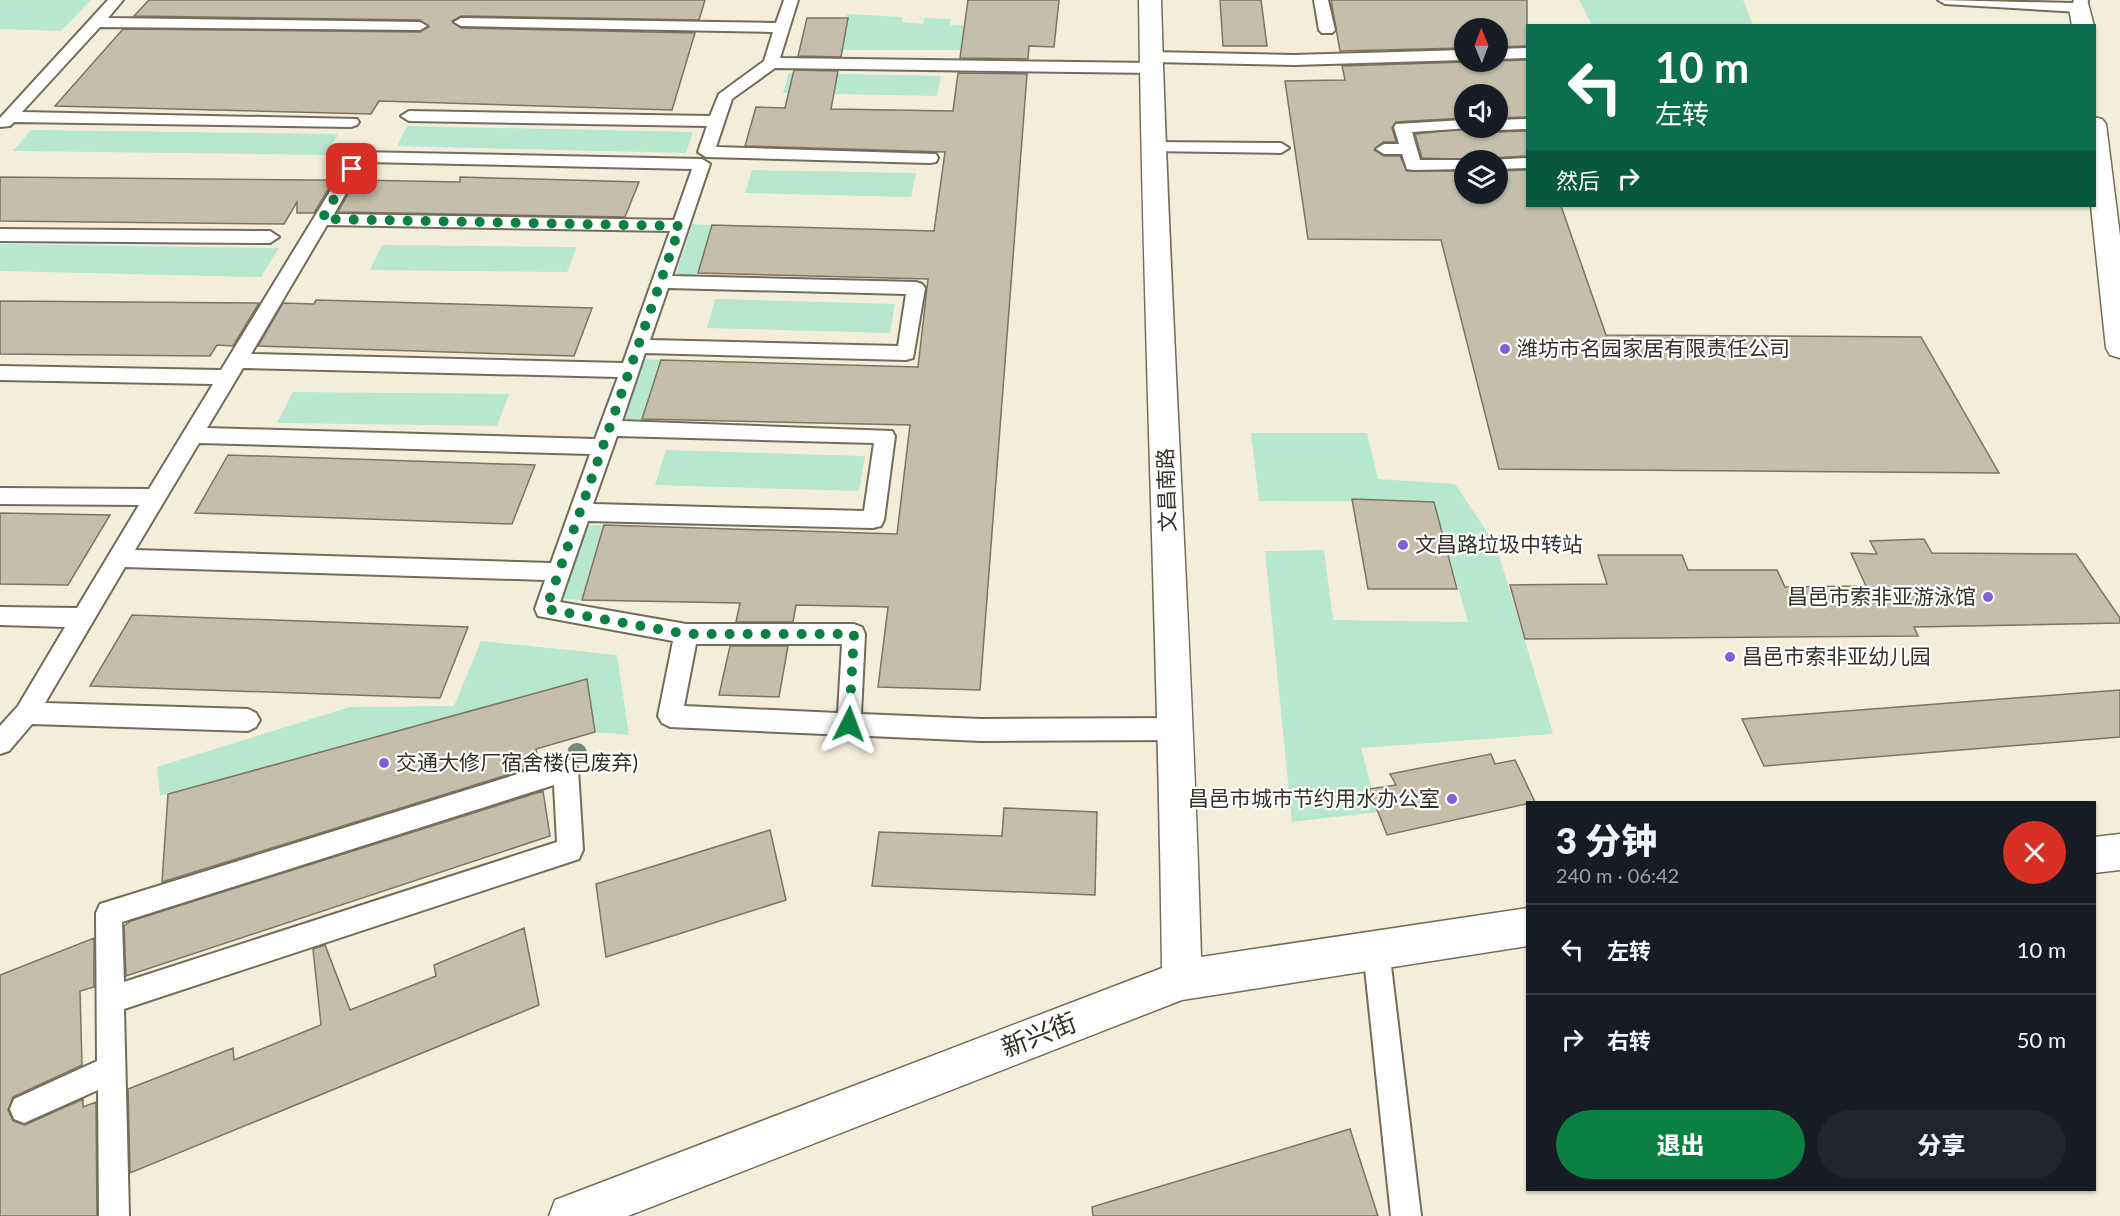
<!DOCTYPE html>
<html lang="zh">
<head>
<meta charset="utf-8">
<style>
  body { margin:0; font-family:Lato,"Noto Sans SC",sans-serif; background:#20242c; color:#f1f3f6; height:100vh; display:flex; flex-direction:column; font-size:22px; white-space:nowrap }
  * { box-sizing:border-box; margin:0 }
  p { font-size:20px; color:#9ea1a6 }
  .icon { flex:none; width:33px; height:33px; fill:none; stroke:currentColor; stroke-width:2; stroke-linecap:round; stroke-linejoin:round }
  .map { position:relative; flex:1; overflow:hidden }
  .drawer { position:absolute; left:1526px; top:801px; width:570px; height:390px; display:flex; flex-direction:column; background:#171b24; border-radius:0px; box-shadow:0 2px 4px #0004 }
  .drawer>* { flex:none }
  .hud { position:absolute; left:1526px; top:24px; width:570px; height:183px; border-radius:0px; box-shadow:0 2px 4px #0004; background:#0b6e4f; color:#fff; overflow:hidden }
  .needle { width:39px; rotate:359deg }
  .controls { position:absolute; left:1454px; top:18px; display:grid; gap:12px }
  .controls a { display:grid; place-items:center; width:54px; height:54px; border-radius:50%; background:#171b24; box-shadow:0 2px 4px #0004; font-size:30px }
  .pin { position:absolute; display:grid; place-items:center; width:51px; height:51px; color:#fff; margin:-26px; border-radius:12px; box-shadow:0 3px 9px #0006 }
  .me { position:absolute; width:66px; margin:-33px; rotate:3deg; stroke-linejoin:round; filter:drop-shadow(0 0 4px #0008) }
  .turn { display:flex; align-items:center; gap:21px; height:126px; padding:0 30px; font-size:27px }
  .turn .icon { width:78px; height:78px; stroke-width:2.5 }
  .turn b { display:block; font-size:42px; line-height:51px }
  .then { display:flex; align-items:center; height:57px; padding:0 30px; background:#0003; gap:12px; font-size:22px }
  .round { display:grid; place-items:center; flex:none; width:63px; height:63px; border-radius:32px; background:#20242c }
  .summary { display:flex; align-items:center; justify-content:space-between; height:102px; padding:0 30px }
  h1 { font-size:36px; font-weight:800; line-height:45px }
  .cta { display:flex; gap:12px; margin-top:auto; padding:12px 30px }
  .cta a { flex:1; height:69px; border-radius:36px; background:#0b8043; color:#fff; font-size:24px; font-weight:800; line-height:69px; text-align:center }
  .cta a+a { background:#20242c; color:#f1f3f6 }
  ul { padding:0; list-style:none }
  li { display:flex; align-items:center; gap:18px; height:90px; padding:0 30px; border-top:2px solid #363941 }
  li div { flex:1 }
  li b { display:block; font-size:22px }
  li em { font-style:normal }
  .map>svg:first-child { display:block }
  .green { fill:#b7e8cf }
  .building { fill:#c4beaa; stroke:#7a7562; stroke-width:1.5 }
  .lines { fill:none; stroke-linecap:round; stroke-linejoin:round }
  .service-casing { stroke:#726d5b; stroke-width:4 }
  .minor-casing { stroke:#726d5b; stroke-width:3 }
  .tertiary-casing { stroke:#726d5b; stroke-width:3 }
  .service { fill:#fff; fill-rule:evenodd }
  .minor { fill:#fff; fill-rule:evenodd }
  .tertiary { fill:#fff; fill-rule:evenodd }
  .tree { fill:#728a77 }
  .route { stroke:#0b8043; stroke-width:10; stroke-dasharray:0 18 }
  .poi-dot { fill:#845ed9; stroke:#fff; stroke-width:2 }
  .labels { text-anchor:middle; stroke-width:4.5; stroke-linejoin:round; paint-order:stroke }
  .poi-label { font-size:21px; fill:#333129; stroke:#fff; text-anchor:start }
  .street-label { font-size:21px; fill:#333129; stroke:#fff }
  .near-street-label { font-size:26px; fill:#333129; stroke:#fff }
</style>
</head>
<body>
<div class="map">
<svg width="2120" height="1216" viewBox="0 0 2120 1216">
  <rect width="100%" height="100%" fill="#f3eed9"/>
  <path class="green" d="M0 0H91L61 31 0 29Z
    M1579 0H1743L1753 25H1592Z
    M847 14 903 17 902 22 923 24 925 18 951 19 950 25 973 26 984 50H842Z
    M789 73 941 76 937 96 783 93Z
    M407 126 693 132 686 153 397 146Z
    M31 130 338 134 326 155 13 151Z
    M752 170 916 173 911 197 745 193Z
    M692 224 712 225 696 278 675 277Z
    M0 244 279 248 261 277 0 271Z
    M382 245 577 247 567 272 370 270Z
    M715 299 895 304 890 333 707 328Z
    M641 359 661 360 642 419H621Z
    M293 392 509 394 497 426 277 423Z
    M1251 433H1367L1378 479 1455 484 1496 545 1553 734 1361 748 1378 812 1292 822 1265 551 1324 550 1333 620 1468 622 1434 502 1259 501Z
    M666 450 865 456 859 491 655 485Z
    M582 525H604L582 600 559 599Z
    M481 641 617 655 629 735 595 732 587 680 160 796 157 767 350 707 454 706Z"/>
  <path class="building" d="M149 0H705L699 20 461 16 452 21 461 28 695 33 672 110 379 101 371 114 55 106 123 29 420 32 429 27 420 20 134 16Z
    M968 0H1059L1054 47 1029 46 1028 59 960 58Z
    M1220 0H1261L1267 46H1223Z
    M1331 0H1527V46L1497 47V28H1464V48L1340 51Z
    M807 18H848L841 57 798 56Z
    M1527 60V117L1497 118V94H1464V118L1396 122 1392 128 1396 142H1383L1374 150 1384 156H1400L1407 171H1464V194H1497V171L1527 170V206H1561L1606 335 1921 337 1999 473 1499 469 1441 240 1308 239 1285 81 1345 80 1342 66Z
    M794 70 838 71 831 109 953 111 958 73 1027 74 980 690 878 687 888 607 796 605 793 622H736L740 603 582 600 604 525 897 534 910 425 642 419 661 360 918 367 928 279 698 273 712 225 934 231 945 152 745 146 756 107 785 108Z
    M1472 128H1489L1497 132 1527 131V156L1491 158 1489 160 1422 158 1415 134Z
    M0 177 310 180H334L314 213H297V202L284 224 0 221Z
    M460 177 639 182 625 217 338 212 356 180 460 182Z
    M316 300 592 308 574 356 258 346 283 303 314 304Z
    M0 301 259 303 233 346 217 345 210 356 0 354Z
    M228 455 535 465 512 524 195 513Z
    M1352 499 1434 502 1457 589H1368Z
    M0 513 110 515 68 585 0 584Z
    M1924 539 1932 553 2076 554 2120 618V623L1914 627 1918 636 1525 639 1510 585 1607 584 1598 555H1682L1688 570H1777L1785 587 1866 586 1851 553 1877 554 1870 541Z
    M132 615 468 627 440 698 90 686Z
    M730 646H788L779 697 719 695Z
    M587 679 595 732 536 749 539 765 162 882 168 794Z
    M2120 690V737L1764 766 1742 719Z
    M1491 754 1495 764 1515 760 1535 802 1387 835 1369 789 1396 785 1390 774Z
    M543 791 550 836 126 976 124 926 131 921Z
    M1004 808 1097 812 1095 895 872 886 879 832 1002 836Z
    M770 830 786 900 606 957 596 884Z
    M524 928 539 1005 130 1173 128 1089 233 1048 234 1060 321 1025 313 949 325 945 350 1010 436 976 434 965Z
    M94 938V987L80 991 82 1065 13 1097 8 1110 13 1121 25 1125 83 1099V1107L96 1102 97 1216H0V975Z
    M1350 1129 1378 1216H1093L1092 1207Z"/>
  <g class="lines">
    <g class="service-casing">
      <path id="service" d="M108 0H123L108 18 420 22 427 26 420 30 100 27 22 112 357 119 359 122 357 125 351 127 14 122 10 126 0 127V118Z
        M784 0H798L780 58 1153 63 1161 68 1153 73 775 68 732 99 716 147 936 154 938 158 936 162 930 163 706 157 698 152 707 126 409 121 401 116 409 111 710 116 719 94 764 61 773 32 461 26 454 22 461 18 776 23Z
        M1314 0H1328L1335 30 1332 33H1322L1319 30Z
        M1938 0 2073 3 2074 0H2088L2087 8 2080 12 1945 4Z
        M1527 48V58L1497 59V49Z
        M1464 50V60L1294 65 1152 62 1144 57 1152 52 1294 55Z
        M1527 119V129L1497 130 1491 128H1497V120Z
        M1464 120V128H1470L1412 132 1420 160H1470H1464V169L1413 170 1407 169 1402 154H1384L1376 149 1384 144H1399L1394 127 1396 124Z
        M1153 142 1281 143 1289 148 1281 153 1147 151 1145 147 1147 143Z
        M359 152 702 159 710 164 672 276 916 282 922 284 925 288 913 358 906 360 645 353 622 421 892 431 895 436 884 520 881 526 873 528 588 521 560 602 686 624H854L862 627 865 634 861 714 981 719 1177 718 1186 721 1189 729 1186 737 1177 740 981 741 670 727 662 723 658 716 673 641 538 616 535 609 545 580 125 567 45 703 248 709 256 713 260 720 256 727 248 731 32 724 9 751 0 754V726L18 706 65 627 0 625V607L77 608 139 505 0 504V488L149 489 213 384 0 380V366L221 370 351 157ZM364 162 692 169 674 220 334 214ZM327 225 670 231 623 363 251 354ZM668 288 906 294 898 346 650 340ZM243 368 618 377 595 439 207 428ZM617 436 874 443 864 511 593 504ZM199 443 590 454 551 563 135 550ZM696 644H842L838 713 684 706Z
        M1527 158V168L1497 169V160H1491Z
        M0 229 270 231 279 237 270 243 0 241Z
        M566 759 575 762 578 770 583 850 579 859 124 1009 129 1216H99L98 1090 24 1123 14 1119 10 1109 14 1099 97 1061 96 913 100 904ZM554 785 557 842 124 982 122 922Z
        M1376 936 1386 940 1389 949 1421 1216H1391L1363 949 1366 940Z"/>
    </g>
    <g class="minor-casing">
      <path id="minor" d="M2080 2 2088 3 2094 26H2072L2069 8 2072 3Z
        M2094 117 2102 119 2106 124 2120 236V358L2110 355 2106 348 2091 206H2094Z"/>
    </g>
    <g class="tertiary-casing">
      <path id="tertiary" d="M1139 0H1161C1170 319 1192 638 1201 957L1527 908V946L1182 1000 628 1216H549L555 1200 571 1194 1162 968C1158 645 1143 323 1139 0Z
        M2120 834V870L2094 873V837Z"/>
    </g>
    <use href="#service" class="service"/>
    <use href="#minor" class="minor"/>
    <use href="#tertiary" class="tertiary"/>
  </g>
  <circle class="tree" cx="577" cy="753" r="10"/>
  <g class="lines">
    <path class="route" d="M352 169 322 219 680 226 546 609 686 634H854L849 724"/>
  </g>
  <g class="poi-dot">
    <circle cx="1505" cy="349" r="6"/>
    <circle cx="1403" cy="545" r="6"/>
    <circle cx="1988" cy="597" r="6"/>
    <circle cx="1730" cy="657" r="6"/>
    <circle cx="384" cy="763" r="6"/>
    <circle cx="1452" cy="799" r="6"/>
  </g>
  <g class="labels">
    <g class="poi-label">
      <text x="1517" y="356">潍坊市名园家居有限责任公司</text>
      <text x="1415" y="552">文昌路垃圾中转站</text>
      <text x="1976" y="604" text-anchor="end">昌邑市索非亚游泳馆</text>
      <text x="1742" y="664">昌邑市索非亚幼儿园</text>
      <text x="396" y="770">交通大修厂宿舍楼(已废弃)</text>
      <text x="1440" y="806" text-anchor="end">昌邑市城市节约用水办公室</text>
    </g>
    <g class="street-label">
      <text transform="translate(1167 490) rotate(-92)" y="7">文昌南路</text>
    </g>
    <g class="near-street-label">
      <text transform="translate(1039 1035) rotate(-21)" y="9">新兴街</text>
    </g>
  </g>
</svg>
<div class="controls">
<a><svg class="needle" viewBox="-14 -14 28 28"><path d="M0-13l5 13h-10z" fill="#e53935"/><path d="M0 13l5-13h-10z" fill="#9ea1a6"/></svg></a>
<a><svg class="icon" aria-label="sound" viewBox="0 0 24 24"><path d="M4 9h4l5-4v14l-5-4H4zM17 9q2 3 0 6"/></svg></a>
<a><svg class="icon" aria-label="layers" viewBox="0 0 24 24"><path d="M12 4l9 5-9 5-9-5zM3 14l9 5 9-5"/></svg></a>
</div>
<div class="pin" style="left:352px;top:169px;background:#d93025"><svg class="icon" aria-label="arrive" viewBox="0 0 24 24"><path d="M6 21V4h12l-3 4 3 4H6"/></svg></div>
<svg class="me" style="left:849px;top:724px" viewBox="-20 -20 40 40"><path d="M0-17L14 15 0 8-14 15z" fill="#0b8043" stroke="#fff" stroke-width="4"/></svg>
<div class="hud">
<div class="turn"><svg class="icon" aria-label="left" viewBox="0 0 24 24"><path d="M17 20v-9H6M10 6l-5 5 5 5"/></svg><div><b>10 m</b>左转</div></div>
<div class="then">然后<svg class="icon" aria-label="right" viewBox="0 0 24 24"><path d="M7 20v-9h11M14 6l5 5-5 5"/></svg></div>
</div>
<section class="drawer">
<div class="summary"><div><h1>3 分钟</h1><p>240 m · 06:42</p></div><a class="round" style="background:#d93025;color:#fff"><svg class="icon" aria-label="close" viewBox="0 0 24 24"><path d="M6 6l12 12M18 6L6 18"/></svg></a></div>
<ul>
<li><svg class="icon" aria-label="left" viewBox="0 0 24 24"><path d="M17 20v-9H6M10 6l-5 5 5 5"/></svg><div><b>左转</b></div><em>10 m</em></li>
<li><svg class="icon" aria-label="right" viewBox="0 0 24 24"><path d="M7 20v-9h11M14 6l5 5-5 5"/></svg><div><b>右转</b></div><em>50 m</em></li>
</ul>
<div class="cta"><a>退出</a><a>分享</a></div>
</section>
</div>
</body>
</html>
